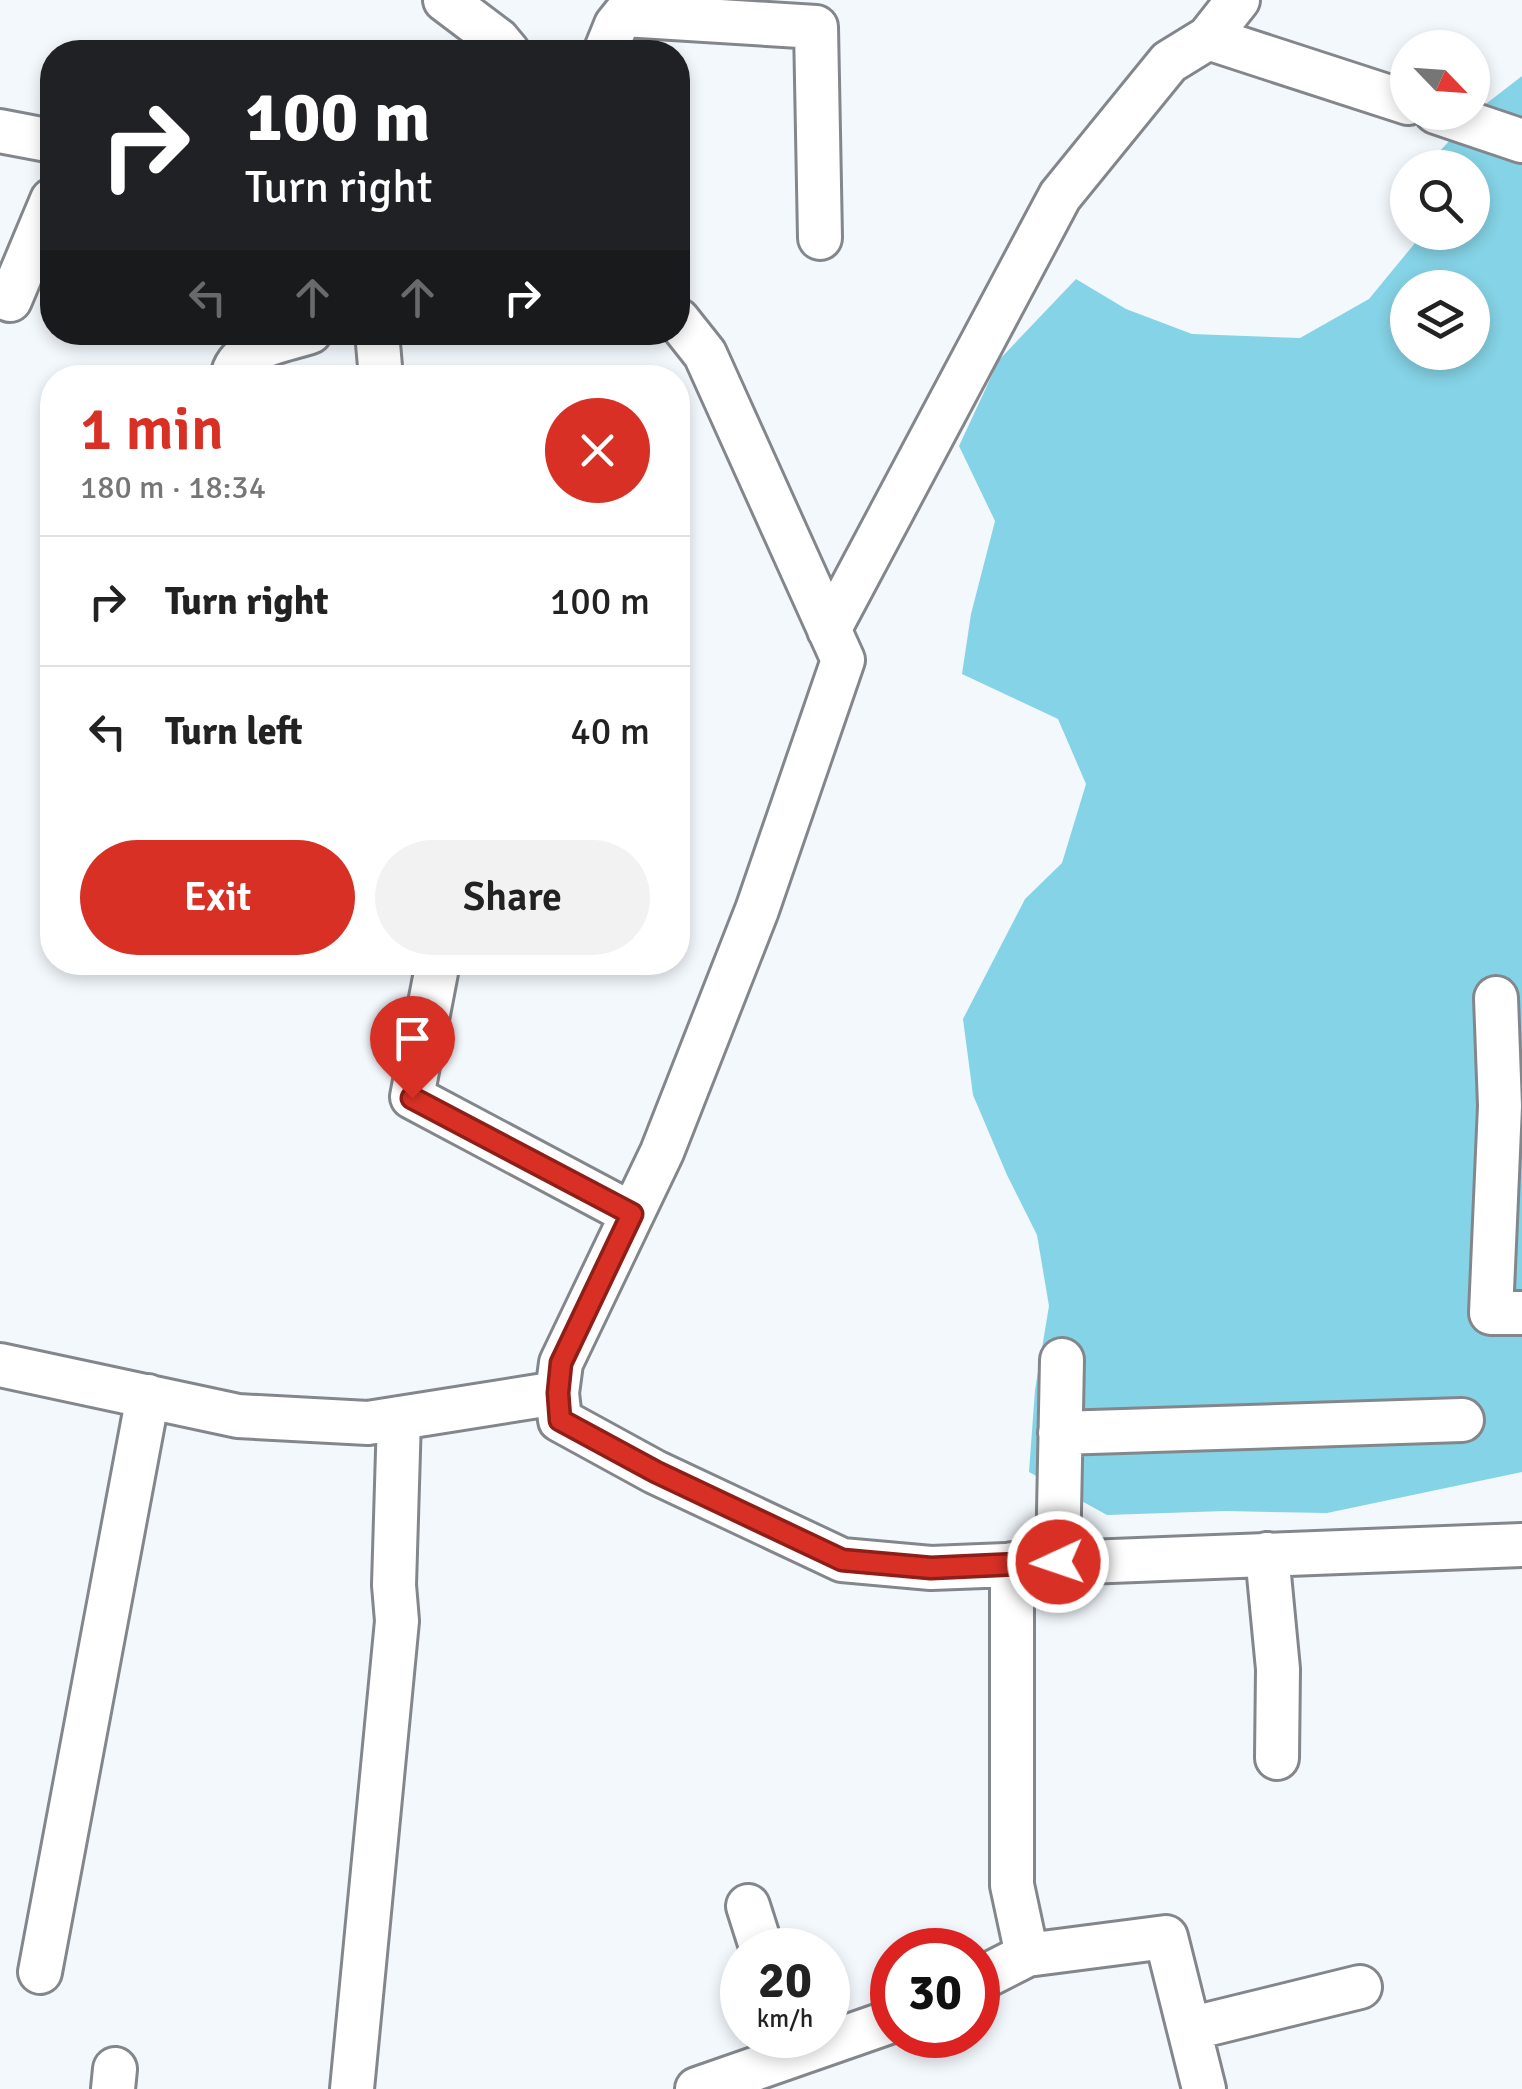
<!DOCTYPE html>
<html lang="en">
<head>
<meta charset="utf-8">
<style>
  body { margin:0; font-family:Signika,sans-serif; background:#f2f2f2; color:#222; height:100vh; display:flex; flex-direction:column; font-size:38px; white-space:nowrap }
  * { box-sizing:border-box; margin:0 }
  p { font-size:32px; color:#767676 }
  .icon { flex:none; width:55px; height:55px; fill:none; stroke:currentColor; stroke-width:2; stroke-linecap:round; stroke-linejoin:round }
  .map { position:relative; flex:1; overflow:hidden }
  .panel { position:absolute; left:40px; top:365px; width:650px; height:610px; display:flex; flex-direction:column; background:#fff; border-radius:40px; box-shadow:0 5px 15px #0003 }
  .panel>* { flex:none }
  .top-card { position:absolute; left:40px; top:40px; width:650px; height:305px; border-radius:40px; box-shadow:0 5px 15px #0003; background:#202124; color:#fff; overflow:hidden }
  .needle { width:65px; rotate:115deg }
  .tools { position:absolute; left:1390px; top:30px; display:grid; gap:20px }
  .tools a { display:grid; place-items:center; width:100px; height:100px; border-radius:50%; background:#fff; box-shadow:0 5px 15px #0003; font-size:50px }
  .speed { position:absolute; left:720px; top:1928px; display:flex; gap:20px; font-size:50px; font-weight:700; text-align:center }
  .speed>* { display:grid; place-content:center; width:130px; height:130px; border-radius:50%; background:#fff; box-shadow:0 5px 15px #0003; line-height:1 }
  .speed small { font-size:25px; font-weight:400 }
  .speed .limit { border:15px solid #d22; background:#fff; color:#111 }
  .pin { position:absolute; display:grid; place-items:center; width:85px; height:85px; color:#fff; margin:-102px -42px; border-radius:50% 50% 50% 0; rotate:-45deg; box-shadow:0 0 10px #0007 }
  .pin .icon { rotate:45deg }
  .me { position:absolute; width:110px; margin:-55px; rotate:267deg; stroke-linejoin:round; filter:drop-shadow(0 0 8px #0008) }
  .turn { display:flex; align-items:center; gap:35px; height:210px; padding:0 40px; font-size:45px }
  .turn .icon { width:130px; height:130px; stroke-width:2.5 }
  .turn b { display:block; font-size:70px; line-height:85px }
  .lanes { display:flex; align-items:center; height:95px; padding:0 40px; background:#0003; justify-content:center; gap:50px; direction:ltr }
  .lanes .off { opacity:.35 }
  .round { display:grid; place-items:center; flex:none; width:105px; height:105px; border-radius:52px; background:#f2f2f2 }
  .headline { display:flex; align-items:center; justify-content:space-between; height:170px; padding:0 40px }
  h1 { font-size:60px; font-weight:600; line-height:75px; color:#d93025 }
  .cta { display:flex; gap:20px; margin-top:auto; padding:20px 40px }
  .cta a { flex:1; height:115px; border-radius:60px; background:#d93025; color:#fff; font-size:40px; font-weight:600; line-height:115px; text-align:center }
  .cta a+a { background:#f2f2f2; color:#222 }
  ul { padding:0; list-style:none }
  li { display:flex; align-items:center; gap:30px; height:130px; padding:0 40px; border-top:2px solid #e0e0e0 }
  li div { flex:1 }
  li b { display:block; font-size:38px }
  li em { font-style:normal }
  .map>svg:first-child { display:block }
  .water { fill:#85d3e6; fill-rule:evenodd }
  .lines { fill:none; stroke-linecap:round; stroke-linejoin:round }
  .minor-casing { stroke:#83878c; stroke-width:48 }
  .minor { stroke:#fff; stroke-width:42 }
  .route-casing { stroke:#8d1f18; stroke-width:25 }
  .route { stroke:#d93025; stroke-width:18 }
</style>
</head>
<body>
<div class="map">
<svg width="1522" height="2089" viewBox="0 0 1522 2089">
  <rect width="100%" height="100%" fill="#f3f8fd"/>
  <path class="water" d="M1522 76V1472L1327 1513 1225 1511 1107 1515 1029 1472 1035 1390 1049 1306 1037 1235 1007 1175 973 1095 963 1019 1025 899 1062 863 1086 784 1058 719 962 674 971 614 995 521 959 446 999 360 1076 279 1126 309 1192 334 1300 338 1369 299 1415 243V233L1472 232V168L1425 167 1478 110ZM1408 288H1472V352H1408Z"/>
  <g class="lines">
    <g class="minor-casing">
      <path id="minor" d="M445 0 498 40 508 52
        M1208 38 1238 0
        M605 52 616 25 624 15 816 27 820 238
        M1436 112 1522 141
        M0 131 52 141
        M10 300 52 200
        M678 320 705 354 843 660 757 910 662 1152 561 1363 557 1393 560 1420 655 1472 842 1560 931 1568 1522 1545
        M377 332 381 378
        M232 378C236 346 284 341 310 332
        M829 630 1060 196 1169 62 1208 38 1408 103
        M438 962 412 1097 632 1214
        M1496 998 1500 1106 1491 1313H1522
        M0 1365 238 1416 368 1423 557 1393
        M1060 1433 1462 1420
        M1267 1554 1278 1669 1277 1758
        M1058 1562 1062 1360
        M1012 1564V1885L1027 1955
        M748 1906 762 1950
        M40 1972 148 1396
        M978 1980 1027 1955 1166 1937 1204 2089
        M1189 2029 1360 1987
        M113 2089 115 2069
        M352 2089 397 1621 394 1585 399 1418
        M697 2089 892 2021"/>
    </g>
    <use href="#minor" class="minor"/>
  </g>
  <g class="lines">
    <g class="route-casing">
      <path id="route" d="M412 1098 632 1214 561 1363 558 1393 560 1420 656 1472 842 1560 931 1568 1058 1562"/>
    </g>
    <use href="#route" class="route"/>
  </g>
</svg>
<div class="tools">
<a><svg class="needle" viewBox="-14 -14 28 28"><path d="M0-13l5 13h-10z" fill="#e53935"/><path d="M0 13l5-13h-10z" fill="#767676"/></svg></a>
<a><svg class="icon" aria-label="search" viewBox="0 0 24 24"><circle cx="10" cy="10" r="6"/><path d="M15 15l6 6"/></svg></a>
<a><svg class="icon" aria-label="layers" viewBox="0 0 24 24"><path d="M12 4l9 5-9 5-9-5zM3 14l9 5 9-5"/></svg></a>
</div>
<div class="speed"><div>20<small>km/h</small></div><div class="limit">30</div></div>
<div class="pin" style="left:412px;top:1098px;background:#d93025"><svg class="icon" aria-label="arrive" viewBox="0 0 24 24"><path d="M6 21V4h12l-3 4 3 4H6"/></svg></div>
<svg class="me" style="left:1058px;top:1562px" viewBox="-20 -20 40 40"><circle r="17" fill="#d93025" stroke="#fff" stroke-width="3"/><path d="M0-11L8 9 0 5-8 9z" fill="#fff"/></svg>
<div class="top-card">
<div class="turn"><svg class="icon" aria-label="right" viewBox="0 0 24 24"><path d="M7 20v-9h11M14 6l5 5-5 5"/></svg><div><b>100 m</b>Turn right</div></div>
<div class="lanes"><svg class="icon off" aria-label="left" viewBox="0 0 24 24"><path d="M17 20v-9H6M10 6l-5 5 5 5"/></svg><svg class="icon off" aria-label="ahead" viewBox="0 0 24 24"><path d="M12 20V5M6 11l6-6 6 6"/></svg><svg class="icon off" aria-label="ahead" viewBox="0 0 24 24"><path d="M12 20V5M6 11l6-6 6 6"/></svg><svg class="icon" aria-label="right" viewBox="0 0 24 24"><path d="M7 20v-9h11M14 6l5 5-5 5"/></svg></div>
</div>
<section class="panel">
<div class="headline"><div><h1>1 min</h1><p>180 m · 18:34</p></div><a class="round" style="background:#d93025;color:#fff"><svg class="icon" aria-label="close" viewBox="0 0 24 24"><path d="M6 6l12 12M18 6L6 18"/></svg></a></div>
<ul>
<li><svg class="icon" aria-label="right" viewBox="0 0 24 24"><path d="M7 20v-9h11M14 6l5 5-5 5"/></svg><div><b>Turn right</b></div><em>100 m</em></li>
<li><svg class="icon" aria-label="left" viewBox="0 0 24 24"><path d="M17 20v-9H6M10 6l-5 5 5 5"/></svg><div><b>Turn left</b></div><em>40 m</em></li>
</ul>
<div class="cta"><a>Exit</a><a>Share</a></div>
</section>
</div>
</body>
</html>
